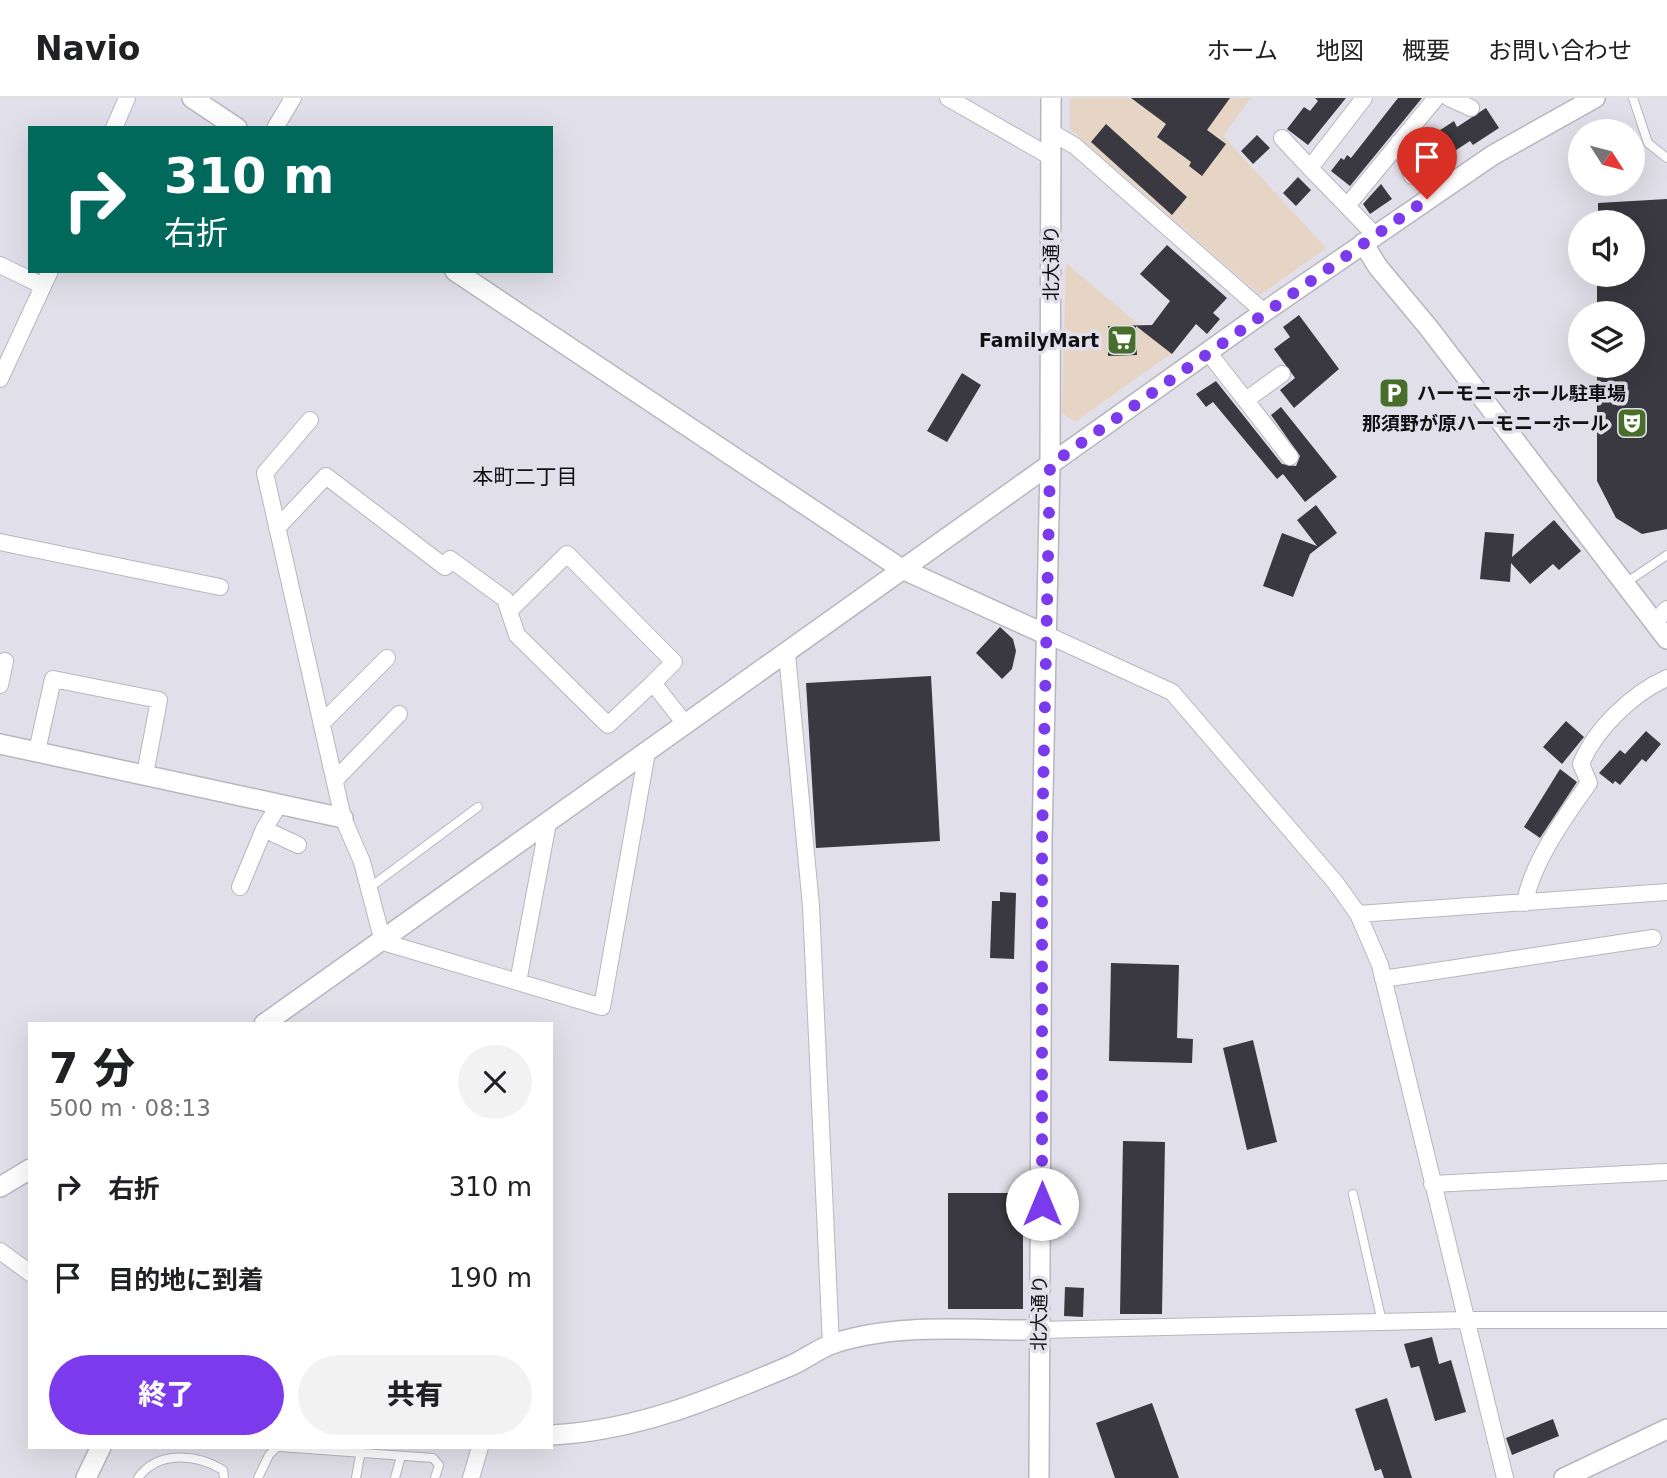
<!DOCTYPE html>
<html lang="ja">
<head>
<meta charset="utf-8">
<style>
  body { margin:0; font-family:"DejaVu Sans","Noto Sans JP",sans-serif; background:#f2f2f2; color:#202124; height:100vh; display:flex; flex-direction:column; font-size:26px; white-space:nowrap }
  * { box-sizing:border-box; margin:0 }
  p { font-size:23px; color:#757577 }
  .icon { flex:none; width:38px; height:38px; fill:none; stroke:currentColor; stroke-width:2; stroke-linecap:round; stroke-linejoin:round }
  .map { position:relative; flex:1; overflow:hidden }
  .side { position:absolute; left:28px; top:924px; width:525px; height:427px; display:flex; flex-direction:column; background:#fff; border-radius:0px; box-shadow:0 7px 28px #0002 }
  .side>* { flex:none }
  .guide { position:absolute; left:28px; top:28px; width:525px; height:147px; border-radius:0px; box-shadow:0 7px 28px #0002; background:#00695c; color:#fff; overflow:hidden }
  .needle { width:46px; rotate:126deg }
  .fabs { position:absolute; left:1568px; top:21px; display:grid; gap:14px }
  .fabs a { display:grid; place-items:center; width:77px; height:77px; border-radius:50%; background:#fff; box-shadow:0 7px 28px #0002; font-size:35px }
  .pin { position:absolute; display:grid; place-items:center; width:60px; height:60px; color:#fff; margin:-72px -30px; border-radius:50% 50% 50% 0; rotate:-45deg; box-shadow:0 0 7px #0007 }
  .pin .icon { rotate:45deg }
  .me { position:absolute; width:77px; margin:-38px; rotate:0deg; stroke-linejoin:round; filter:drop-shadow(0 0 5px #0008) }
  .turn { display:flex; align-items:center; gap:24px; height:147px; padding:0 21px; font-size:32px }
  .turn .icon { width:91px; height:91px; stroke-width:2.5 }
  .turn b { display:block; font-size:49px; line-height:60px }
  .round { display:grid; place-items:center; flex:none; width:74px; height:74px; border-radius:37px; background:#f2f2f2 }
  .head { display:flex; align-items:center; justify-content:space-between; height:119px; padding:0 21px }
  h1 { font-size:42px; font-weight:800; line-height:52px }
  .button { display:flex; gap:14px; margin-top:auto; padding:14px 21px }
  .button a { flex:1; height:80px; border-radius:42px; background:#7c3aed; color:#fff; font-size:28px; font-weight:800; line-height:80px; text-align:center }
  .button a+a { background:#f2f2f2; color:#202124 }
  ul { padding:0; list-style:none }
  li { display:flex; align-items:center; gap:21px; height:91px; padding:0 21px }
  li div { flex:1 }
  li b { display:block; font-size:26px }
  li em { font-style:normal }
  header { display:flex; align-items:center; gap:42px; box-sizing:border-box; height:98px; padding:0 35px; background:#fff; border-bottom:2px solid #e0e0e0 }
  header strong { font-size:33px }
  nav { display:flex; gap:38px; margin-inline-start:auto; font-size:24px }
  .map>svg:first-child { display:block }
  .commercial { fill:#e6d4c4 }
  .building { fill:#3a3941 }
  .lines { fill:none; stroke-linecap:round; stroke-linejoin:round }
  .service-casing { stroke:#b7b6c0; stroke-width:10 }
  .minor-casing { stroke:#b7b6c0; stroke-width:18 }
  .tertiary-casing { stroke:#b7b6c0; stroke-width:22 }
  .service { stroke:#fff; stroke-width:8 }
  .minor { stroke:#fff; stroke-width:16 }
  .tertiary { stroke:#fff; stroke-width:19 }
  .route { stroke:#7c3aed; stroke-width:12; stroke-dasharray:0 21.6 }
  .labels { text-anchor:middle; stroke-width:7; stroke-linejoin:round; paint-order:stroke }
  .street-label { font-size:19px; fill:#111114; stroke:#e1e0ea }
  .poi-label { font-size:19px; font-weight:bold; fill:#111114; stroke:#e1e0ea; text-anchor:end }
  .neighbourhood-label { font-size:21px; fill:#111114; stroke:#e1e0ea }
</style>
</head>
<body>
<header>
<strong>Navio</strong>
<nav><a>ホーム</a><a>地図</a><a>概要</a><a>お問い合わせ</a></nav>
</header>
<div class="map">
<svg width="1667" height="1380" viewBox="0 0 1667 1380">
  <rect width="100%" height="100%" fill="#e1e0ea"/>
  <path class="commercial" d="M1070 0H1251L1223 38 1326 150 1260 197 1070 31Z
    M1066 165 1172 255 1075 324 1062 315Z"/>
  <path class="building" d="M1131 0H1230L1207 32 1226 46 1202 78 1189 68 1191 64 1157 39 1166 26Z
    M1315 0H1346L1308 47 1287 31 1304 9 1310 13 1318 3Z
    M1398 0H1422L1350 88 1331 73 1341 60 1344 62 1347 57 1351 60Z
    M1486 10 1499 30 1473 47 1470 43 1430 69 1422 56 1430 50 1425 42 1454 23 1457 29Z
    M1106 26 1187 99 1172 117 1091 44Z
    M1257 37 1270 50 1253 66 1241 53Z
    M1298 79 1311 92 1296 108 1283 95Z
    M1381 86 1392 101 1370 116 1363 106Z
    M1667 101V431L1642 436 1616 420 1597 383V268H1633V215H1597V177H1633V124H1598V105Z
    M1167 147 1227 200 1213 215 1220 221 1207 236 1196 226 1172 256 1136 228 1137 257 1108 258V228L1152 227 1170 203 1140 176Z
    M1299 217 1339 271 1294 310 1280 292 1295 280 1274 251 1290 239 1283 229Z
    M962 275 981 287 947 344 927 333Z
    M1216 283 1282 366 1296 368 1300 358 1271 317 1281 309 1337 379 1305 404 1283 376 1277 381 1213 304 1206 309 1196 296Z
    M1316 407 1337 435 1310 456 1293 499 1263 488 1282 435 1317 448 1297 422Z
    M1554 422 1581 453 1559 472 1553 466 1530 486 1511 465 1510 484 1480 481 1485 434 1514 436 1512 459Z
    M1000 529 1013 541 1016 553 1012 571 1002 581 976 555Z
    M931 578 940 743 816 750 806 585Z
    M1566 623 1584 639 1562 666 1543 649Z
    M1646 633 1661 646 1646 664 1642 661 1620 687 1615 683 1613 686 1599 675 1620 652 1625 656Z
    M1560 671 1577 684 1540 740 1524 729Z
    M1000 794 1016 795 1014 861 990 860 992 803H1000Z
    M1111 865 1179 867 1177 940 1193 941 1192 965 1109 963Z
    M1253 942 1277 1044 1247 1052 1223 950Z
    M1123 1043 1165 1044 1162 1216H1120Z
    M948 1095H1023V1211H948Z
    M1065 1189 1084 1190 1083 1219 1064 1218Z
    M1432 1239 1439 1266 1451 1262 1466 1314 1435 1323 1419 1268 1411 1270 1404 1246Z
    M1387 1300 1412 1380H1384L1381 1371 1375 1373 1355 1311Z
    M1152 1305 1179 1380H1115L1096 1325Z
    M1553 1321 1559 1338 1512 1357 1506 1340Z"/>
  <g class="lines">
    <g class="service-casing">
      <path id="service" d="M1633 0 1648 45 1667 60
        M1624 486 1667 457
        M369 790 478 709
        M1353 1096 1382 1224
        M280 1349 433 1360 439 1367 435 1380
        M138 1380C158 1352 197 1356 223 1372L224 1380
        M258 1380 269 1357 277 1349
        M356 1380 361 1352
        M395 1380 401 1358"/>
    </g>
    <g class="minor-casing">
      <path id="minor" d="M948 0 1051 59
        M1364 0 1310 70 1375 137
        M1449 0 1471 10
        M114 30 127 0
        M275 30 293 0
        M1051 34 1075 48 1264 214
        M1282 40 1310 70
        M1399 44 1412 78
        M1347 108 1436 0
        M0 167 43 188
        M1208 254 1290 359
        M0 281 50 173
        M1246 302 1282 276
        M310 322 265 375 343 720 362 764 383 844 602 909 647 654
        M277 430 326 378 445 469 450 461 505 501 517 537 608 627 653 585 686 627
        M0 444 220 489
        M509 513 567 456 674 564 653 585
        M1654 525 1667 511
        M1045 536 1172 594 1335 784 1358 816 1380 867 1505 1380
        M787 556 811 808 831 1247
        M0 587 5 563
        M322 625 387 560
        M37 653 53 581 159 602 145 676
        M335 682 399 616
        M264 731 298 747
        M240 789 264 731 280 705
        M1525 805C1531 766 1566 717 1589 685L1581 666C1595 631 1633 595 1667 580
        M1358 816 1667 794
        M1383 881 1653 840
        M518 884 548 725
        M1432 1086 1667 1074
        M0 1153 30 1175
        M1038 1232 1466 1222H1667
        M471 1380 480 1349"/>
    </g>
    <g class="tertiary-casing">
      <path id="tertiary" d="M192 0 237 30
        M1363 145 1378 169 1428 229 1667 541
        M455 173 900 470 1045 536
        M0 646 343 720
        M264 926 1264 214 1493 57 1595 0
        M0 1089 30 1071
        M551 1337C636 1333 712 1301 790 1268 804 1262 818 1251 832 1246 896 1224 972 1233 1038 1232
        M86 1380 101 1349
        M1039 1380 1042 743 1050 367 1051 0
        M1564 1380 1667 1331"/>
    </g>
    <use href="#service" class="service"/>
    <use href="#minor" class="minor"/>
    <use href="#tertiary" class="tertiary"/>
  </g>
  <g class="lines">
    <path class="route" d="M1042 1106V743L1050 367 1427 101"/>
  </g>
  <defs>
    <g id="supermarket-square" transform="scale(1.575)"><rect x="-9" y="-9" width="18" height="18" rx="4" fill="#476e2a" stroke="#e1e0ea"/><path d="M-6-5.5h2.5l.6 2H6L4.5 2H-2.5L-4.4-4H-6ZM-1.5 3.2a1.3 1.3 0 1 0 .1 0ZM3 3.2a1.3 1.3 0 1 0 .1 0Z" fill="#fff"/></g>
    <g id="parking-square" transform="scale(1.575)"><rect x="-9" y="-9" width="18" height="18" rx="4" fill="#476e2a" stroke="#e1e0ea"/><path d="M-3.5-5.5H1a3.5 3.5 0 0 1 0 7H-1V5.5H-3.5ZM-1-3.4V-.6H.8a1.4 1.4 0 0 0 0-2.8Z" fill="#fff"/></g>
    <g id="theatre-square" transform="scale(1.575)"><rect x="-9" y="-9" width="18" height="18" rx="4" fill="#476e2a" stroke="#e1e0ea"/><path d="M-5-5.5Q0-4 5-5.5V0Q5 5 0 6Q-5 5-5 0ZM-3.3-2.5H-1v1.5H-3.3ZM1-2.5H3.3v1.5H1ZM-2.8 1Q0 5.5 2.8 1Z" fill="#fff"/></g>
  </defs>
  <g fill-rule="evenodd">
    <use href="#supermarket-square" x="1122" y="242"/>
    <use href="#parking-square" x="1394" y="295"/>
    <use href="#theatre-square" x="1632" y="325"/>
  </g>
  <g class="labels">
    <g class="street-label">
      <text transform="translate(1051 165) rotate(-90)" y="7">北大通り</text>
      <text transform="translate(1039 1215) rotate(-89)" y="7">北大通り</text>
    </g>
    <g class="poi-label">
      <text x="1099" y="249">FamilyMart</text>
      <text x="1417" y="302" text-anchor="start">ハーモニーホール駐車場</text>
      <text x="1609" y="332">那須野が原ハーモニーホール</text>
    </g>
    <g class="neighbourhood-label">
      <text x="525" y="386">本町二丁目</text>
    </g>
  </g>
</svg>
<div class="fabs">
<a><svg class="needle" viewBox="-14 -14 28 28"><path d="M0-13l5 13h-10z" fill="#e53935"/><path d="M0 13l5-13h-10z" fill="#757577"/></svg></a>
<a><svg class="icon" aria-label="sound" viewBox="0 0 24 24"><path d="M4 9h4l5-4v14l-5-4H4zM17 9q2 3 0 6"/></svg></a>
<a><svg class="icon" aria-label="layers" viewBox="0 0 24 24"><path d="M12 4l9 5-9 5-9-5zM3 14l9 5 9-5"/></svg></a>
</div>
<div class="pin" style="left:1427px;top:101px;background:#d93025"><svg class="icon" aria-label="arrive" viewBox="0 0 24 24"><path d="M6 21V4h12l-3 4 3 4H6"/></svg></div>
<svg class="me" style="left:1042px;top:1106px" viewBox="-20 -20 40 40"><circle r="19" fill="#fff"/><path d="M0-13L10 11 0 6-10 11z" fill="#7c3aed"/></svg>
<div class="guide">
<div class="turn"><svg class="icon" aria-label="right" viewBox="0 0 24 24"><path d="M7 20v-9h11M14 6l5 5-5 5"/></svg><div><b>310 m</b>右折</div></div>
</div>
<section class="side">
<div class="head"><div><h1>7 分</h1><p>500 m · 08:13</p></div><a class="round"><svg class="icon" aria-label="close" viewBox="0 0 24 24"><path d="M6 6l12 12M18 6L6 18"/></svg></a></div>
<ul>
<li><svg class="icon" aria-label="right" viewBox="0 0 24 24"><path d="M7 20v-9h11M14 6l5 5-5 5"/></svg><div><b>右折</b></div><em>310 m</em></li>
<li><svg class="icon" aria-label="arrive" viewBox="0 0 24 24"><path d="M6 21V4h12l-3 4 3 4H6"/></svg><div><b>目的地に到着</b></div><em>190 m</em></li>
</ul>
<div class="button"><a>終了</a><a>共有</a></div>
</section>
</div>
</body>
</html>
